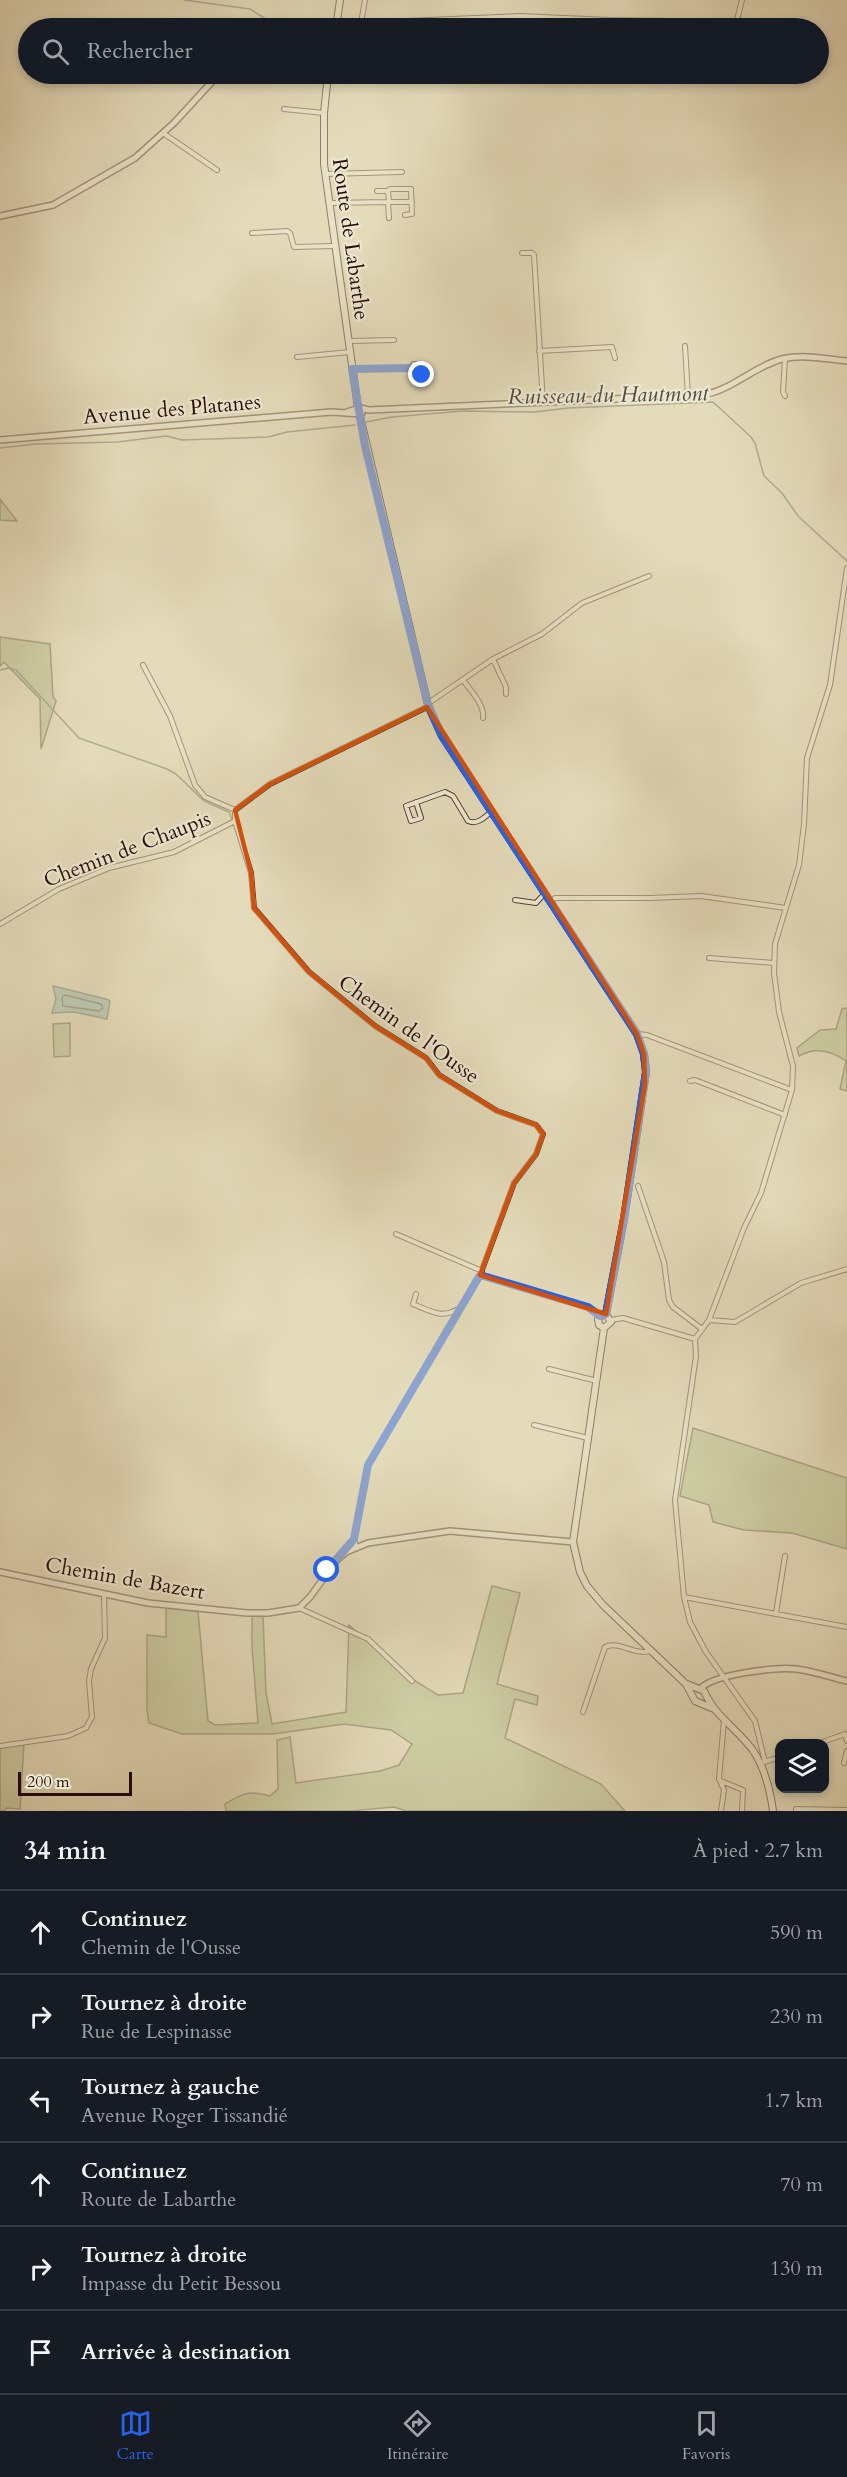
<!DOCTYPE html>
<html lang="fr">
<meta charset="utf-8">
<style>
:root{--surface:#171b24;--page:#242831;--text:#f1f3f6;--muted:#9ea1a6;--line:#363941;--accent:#2563eb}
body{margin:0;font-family:Cardo,serif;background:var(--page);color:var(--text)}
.controls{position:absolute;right:18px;bottom:18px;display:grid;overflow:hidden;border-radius:12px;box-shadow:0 3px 9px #0003}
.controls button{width:54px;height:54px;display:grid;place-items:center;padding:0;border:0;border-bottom:2px solid var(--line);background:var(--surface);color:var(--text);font:30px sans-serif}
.scale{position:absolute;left:18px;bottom:15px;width:114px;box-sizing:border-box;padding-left:6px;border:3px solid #290d00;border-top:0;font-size:16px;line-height:21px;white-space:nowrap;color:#290d00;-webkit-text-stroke:4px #ede8d2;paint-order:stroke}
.stop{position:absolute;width:18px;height:18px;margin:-14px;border:4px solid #2563eb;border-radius:50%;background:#fff}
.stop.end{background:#2563eb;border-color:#fff;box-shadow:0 2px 6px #0008}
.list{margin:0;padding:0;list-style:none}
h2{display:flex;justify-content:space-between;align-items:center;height:78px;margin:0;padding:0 24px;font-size:26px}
h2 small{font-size:20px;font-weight:400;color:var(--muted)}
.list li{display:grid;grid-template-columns:39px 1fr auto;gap:18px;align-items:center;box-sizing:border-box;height:84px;padding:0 24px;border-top:2px solid var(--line)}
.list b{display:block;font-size:22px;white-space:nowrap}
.list p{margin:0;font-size:20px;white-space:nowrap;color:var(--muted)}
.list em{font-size:20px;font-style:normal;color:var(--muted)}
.icon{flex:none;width:33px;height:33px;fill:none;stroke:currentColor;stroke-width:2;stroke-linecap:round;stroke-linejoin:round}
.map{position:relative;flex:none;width:847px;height:1811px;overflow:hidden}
.search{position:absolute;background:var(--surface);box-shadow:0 3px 9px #0003;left:18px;right:18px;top:18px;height:66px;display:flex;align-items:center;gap:15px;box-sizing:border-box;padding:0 21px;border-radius:33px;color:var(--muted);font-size:22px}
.sheet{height:582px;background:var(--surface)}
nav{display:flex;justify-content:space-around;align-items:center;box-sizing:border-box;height:84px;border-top:2px solid var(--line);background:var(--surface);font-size:16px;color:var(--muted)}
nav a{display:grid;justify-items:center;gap:3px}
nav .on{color:var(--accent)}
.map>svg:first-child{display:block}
.green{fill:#b5c08f;stroke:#6f6648;stroke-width:1.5}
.water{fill:#95bbaf;stroke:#6a7569;stroke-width:1.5}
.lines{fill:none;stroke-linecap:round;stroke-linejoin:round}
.shore{stroke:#5f6458;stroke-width:1.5}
.stream{stroke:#6a7569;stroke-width:1.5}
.minor-casing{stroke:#58402e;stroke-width:6}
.tertiary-casing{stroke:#58402e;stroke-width:8}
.secondary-casing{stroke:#290d00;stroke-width:8}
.minor{stroke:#ede8d2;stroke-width:4}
.tertiary{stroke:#ede8d2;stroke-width:5}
.secondary{stroke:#ede8d2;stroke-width:6}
.route{stroke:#2563eb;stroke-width:8}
.marked{fill:none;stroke:#d5510b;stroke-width:4.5;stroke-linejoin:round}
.labels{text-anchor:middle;stroke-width:4.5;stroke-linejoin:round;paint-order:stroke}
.street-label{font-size:21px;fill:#290d00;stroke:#ede8d2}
.water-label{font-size:22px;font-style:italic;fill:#4f4a3d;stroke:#ede8d2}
</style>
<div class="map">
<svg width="847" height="1811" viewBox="0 0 847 1811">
<rect width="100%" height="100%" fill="#e4dbba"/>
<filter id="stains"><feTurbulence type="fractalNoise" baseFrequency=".00333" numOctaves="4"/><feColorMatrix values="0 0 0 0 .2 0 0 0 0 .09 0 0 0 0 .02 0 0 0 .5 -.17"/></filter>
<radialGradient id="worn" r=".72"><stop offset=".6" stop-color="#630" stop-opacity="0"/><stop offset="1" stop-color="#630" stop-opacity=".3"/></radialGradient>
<path class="green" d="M0,499L17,521L0,520Z
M0,637L50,644L53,696L56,701L41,749L40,699L4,662L0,666Z
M847,1008V1091L840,1089L846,1061C831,1050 815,1047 799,1056L797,1048L820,1030L836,1029L842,1009Z
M70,1023V1056L54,1057L53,1024Z
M693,1428L847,1478V1549L792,1533L744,1530L713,1522L709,1505L680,1496Z
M492,1586L520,1593L497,1684L538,1696L537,1705L515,1699L505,1738L601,1784L625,1811H406L394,1807L350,1811H226L225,1804C243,1793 249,1790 270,1796L278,1789L277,1740L290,1737L296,1783L380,1771L399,1765L412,1744L391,1730L344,1724L273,1734H182L149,1723L147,1710V1635L166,1637V1606L198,1612L208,1721L215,1725L258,1723L252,1647V1616H263L266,1693L272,1724L346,1712L349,1625L412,1679L438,1695L463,1693Z
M24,1743L20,1809L6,1808L5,1811H0V1748Z"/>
<path class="water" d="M53,986L106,999L110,1001L107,1019L74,1012L52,1013L56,999Z"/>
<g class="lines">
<path class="shore" d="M65,995L101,1004L103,1008L99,1011L63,1006L62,997Z"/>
<path class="stream" d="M184,0L250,9L269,21
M366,422L392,417L463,411L535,412L568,408L713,402L751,437L755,443L764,476L782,493L798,516L847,561
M0,448L35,444L118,442L166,436L182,440L268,437L287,432L355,425
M0,670L8,668L16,670L79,738L167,769L176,774L204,801L229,812L233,821"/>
<g class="minor-casing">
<path id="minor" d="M337,21L360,23L520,16L609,20L733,22L737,20L742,0
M361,23L365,0
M284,109L324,113
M163,133L217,170
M325,174L402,172
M388,191L390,189H411L412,214L405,215
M388,202L389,218
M389,202H412
M329,203L389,202L388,191H377
M252,233L287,231L290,233L294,247L334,246
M522,253H532L534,255L543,403
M349,341L394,340
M685,346L688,396
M539,351L612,347L615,358
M297,357L350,352
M353,369L414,368L417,375H422L420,364H413L412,368
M785,396L783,392L785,359
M493,659L506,687V694
M143,665L170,716L195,785L205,797L235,810
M463,680C470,690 485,705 483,718
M416,802L421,818L411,821L406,806L445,792L453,796L468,821C477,825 484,818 491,812
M235,810V821L251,873L254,908L309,972L375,1026L426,1058L439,1075L497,1111L536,1125L543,1134L536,1154L514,1183L480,1275L368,1465L354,1539L356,1547
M235,810L270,784L427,707L430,702L493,659L542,634L582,603L649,576
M515,900L536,903L545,893
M551,901L555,898H650L701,896L786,908
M0,924L59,889L109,868L174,852L235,821
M709,958L774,963
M638,1034L647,1035L792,1090
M690,1081L695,1080L785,1115
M638,1186L664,1262L669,1300L673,1307L702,1329
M396,1234L482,1271
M480,1275L588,1307L600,1316
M416,1294L413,1304C430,1311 442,1319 458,1309
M611,1320L623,1318L695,1339L709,1320L735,1322L801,1283L847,1269
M709,1320L744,1228L761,1193L792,1090L793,1066L779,1012L774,973L775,944L799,865L804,824L807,758L830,685L847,568
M695,1339L696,1356L675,1500L684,1597L690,1622L706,1652L755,1721L765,1762
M549,1369L597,1381
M534,1425L588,1438
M344,1553L353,1540
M684,1597L847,1627
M299,1608L368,1639L412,1681
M776,1613L785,1556
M583,1712L605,1647C619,1640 635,1656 650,1651
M817,1744L845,1734L847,1741
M0,1746L68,1736L86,1728L92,1717L89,1681L91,1669L105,1638L104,1595
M764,1762L780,1757
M844,1763L847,1751
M721,1781L743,1790L742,1811
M721,1811L724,1790L719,1779L724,1720
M796,1811V1809L847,1810"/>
</g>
<g class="tertiary-casing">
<path id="tertiary" d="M261,28L281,23L336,25
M0,216L53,205L135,158L174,123L219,74
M347,412L360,408L369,410L702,395C731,391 754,366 782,359C803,354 826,359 847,361
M0,440L331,412C341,412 353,415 362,413
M0,1572L148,1603L247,1613H268L299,1608L310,1597L337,1560L346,1552L368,1543L450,1531L573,1542
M700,1689C713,1674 776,1667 796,1669C813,1671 830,1677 847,1681"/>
</g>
<g class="secondary-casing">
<path id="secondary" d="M336,28L340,0
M328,74L324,113V164L358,408L428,705L442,736L637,1034L644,1054L646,1072L624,1219L606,1314
M604,1328L573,1542L580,1572L587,1586L603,1605L686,1684L695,1701L714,1709
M604,1328L599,1325L598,1319L602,1315L606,1314
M604,1328L611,1322L606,1314
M687,1684L704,1691C714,1715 736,1728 752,1749C765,1767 770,1789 773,1811"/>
</g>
<use href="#minor" class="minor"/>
<use href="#tertiary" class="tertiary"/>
<use href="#secondary" class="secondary"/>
</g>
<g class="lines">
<path class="route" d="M327,1570L354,1539L368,1465L480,1275L588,1307L600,1316L606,1314L624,1219L646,1072L644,1054L637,1034L442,736L428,705L365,446L352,369L414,368L417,375H422"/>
</g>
<path d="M0 0H847V1811H0ZM427,707L637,1034L644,1054L645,1084L606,1314L480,1275L514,1183L536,1154L543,1134L536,1125L497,1111L439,1075L426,1058L375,1026L309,972L254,908L251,873L235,810L270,784Z" fill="#e4dbba" fill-opacity=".55" fill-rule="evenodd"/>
<path class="marked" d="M427,707L637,1034L644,1054L645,1084L606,1314L480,1275L514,1183L536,1154L543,1134L536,1125L497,1111L439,1075L426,1058L375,1026L309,972L254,908L251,873L235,810L270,784Z"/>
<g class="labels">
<g class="street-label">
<text transform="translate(351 239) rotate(82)" y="7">Route de Labarthe</text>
<text transform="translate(172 409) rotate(-5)" y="7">Avenue des Platanes</text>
<text transform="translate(127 849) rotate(-21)" y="7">Chemin de Chaupis</text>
<text transform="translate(409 1029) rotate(36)" y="7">Chemin de l'Ousse</text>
<text transform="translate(125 1578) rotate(10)" y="7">Chemin de Bazert</text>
</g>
<g class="water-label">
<text transform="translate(608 394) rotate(-1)" y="8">Ruisseau du Hautmont</text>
</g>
</g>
<rect width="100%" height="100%" filter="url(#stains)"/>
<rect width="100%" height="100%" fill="url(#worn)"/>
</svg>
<div class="controls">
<button><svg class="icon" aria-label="layers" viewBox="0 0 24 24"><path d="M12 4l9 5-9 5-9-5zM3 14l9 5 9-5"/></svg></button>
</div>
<div class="scale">200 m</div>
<div class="stop" style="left:327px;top:1570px"></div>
<div class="stop end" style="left:422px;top:375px"></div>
<div class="search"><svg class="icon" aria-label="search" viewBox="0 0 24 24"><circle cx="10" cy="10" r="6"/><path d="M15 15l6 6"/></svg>Rechercher</div>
</div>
<section class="sheet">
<h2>34 min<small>À pied · 2.7 km</small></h2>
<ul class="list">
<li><svg class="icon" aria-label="ahead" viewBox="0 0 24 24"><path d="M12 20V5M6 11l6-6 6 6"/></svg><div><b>Continuez</b><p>Chemin de l'Ousse</p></div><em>590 m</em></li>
<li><svg class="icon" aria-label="right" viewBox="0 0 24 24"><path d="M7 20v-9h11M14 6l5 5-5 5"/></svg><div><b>Tournez à droite</b><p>Rue de Lespinasse</p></div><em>230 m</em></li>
<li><svg class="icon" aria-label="left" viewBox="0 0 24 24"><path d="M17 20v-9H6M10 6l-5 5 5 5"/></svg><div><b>Tournez à gauche</b><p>Avenue Roger Tissandié</p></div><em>1.7 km</em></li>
<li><svg class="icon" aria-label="ahead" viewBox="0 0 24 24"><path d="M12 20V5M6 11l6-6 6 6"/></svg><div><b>Continuez</b><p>Route de Labarthe</p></div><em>70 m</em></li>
<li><svg class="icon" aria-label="right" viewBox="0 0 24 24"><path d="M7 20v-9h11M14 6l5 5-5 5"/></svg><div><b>Tournez à droite</b><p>Impasse du Petit Bessou</p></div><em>130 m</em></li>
<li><svg class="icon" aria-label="arrive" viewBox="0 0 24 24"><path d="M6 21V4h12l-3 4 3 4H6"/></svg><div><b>Arrivée à destination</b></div></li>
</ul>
</section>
<nav>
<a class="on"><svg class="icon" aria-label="map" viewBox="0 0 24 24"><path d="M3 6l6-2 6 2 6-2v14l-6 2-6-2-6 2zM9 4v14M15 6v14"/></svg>Carte</a>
<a><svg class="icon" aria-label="directions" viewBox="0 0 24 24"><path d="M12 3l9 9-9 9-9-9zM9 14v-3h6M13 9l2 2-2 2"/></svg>Itinéraire</a>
<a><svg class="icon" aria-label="saved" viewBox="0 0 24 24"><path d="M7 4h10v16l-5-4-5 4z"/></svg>Favoris</a>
</nav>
